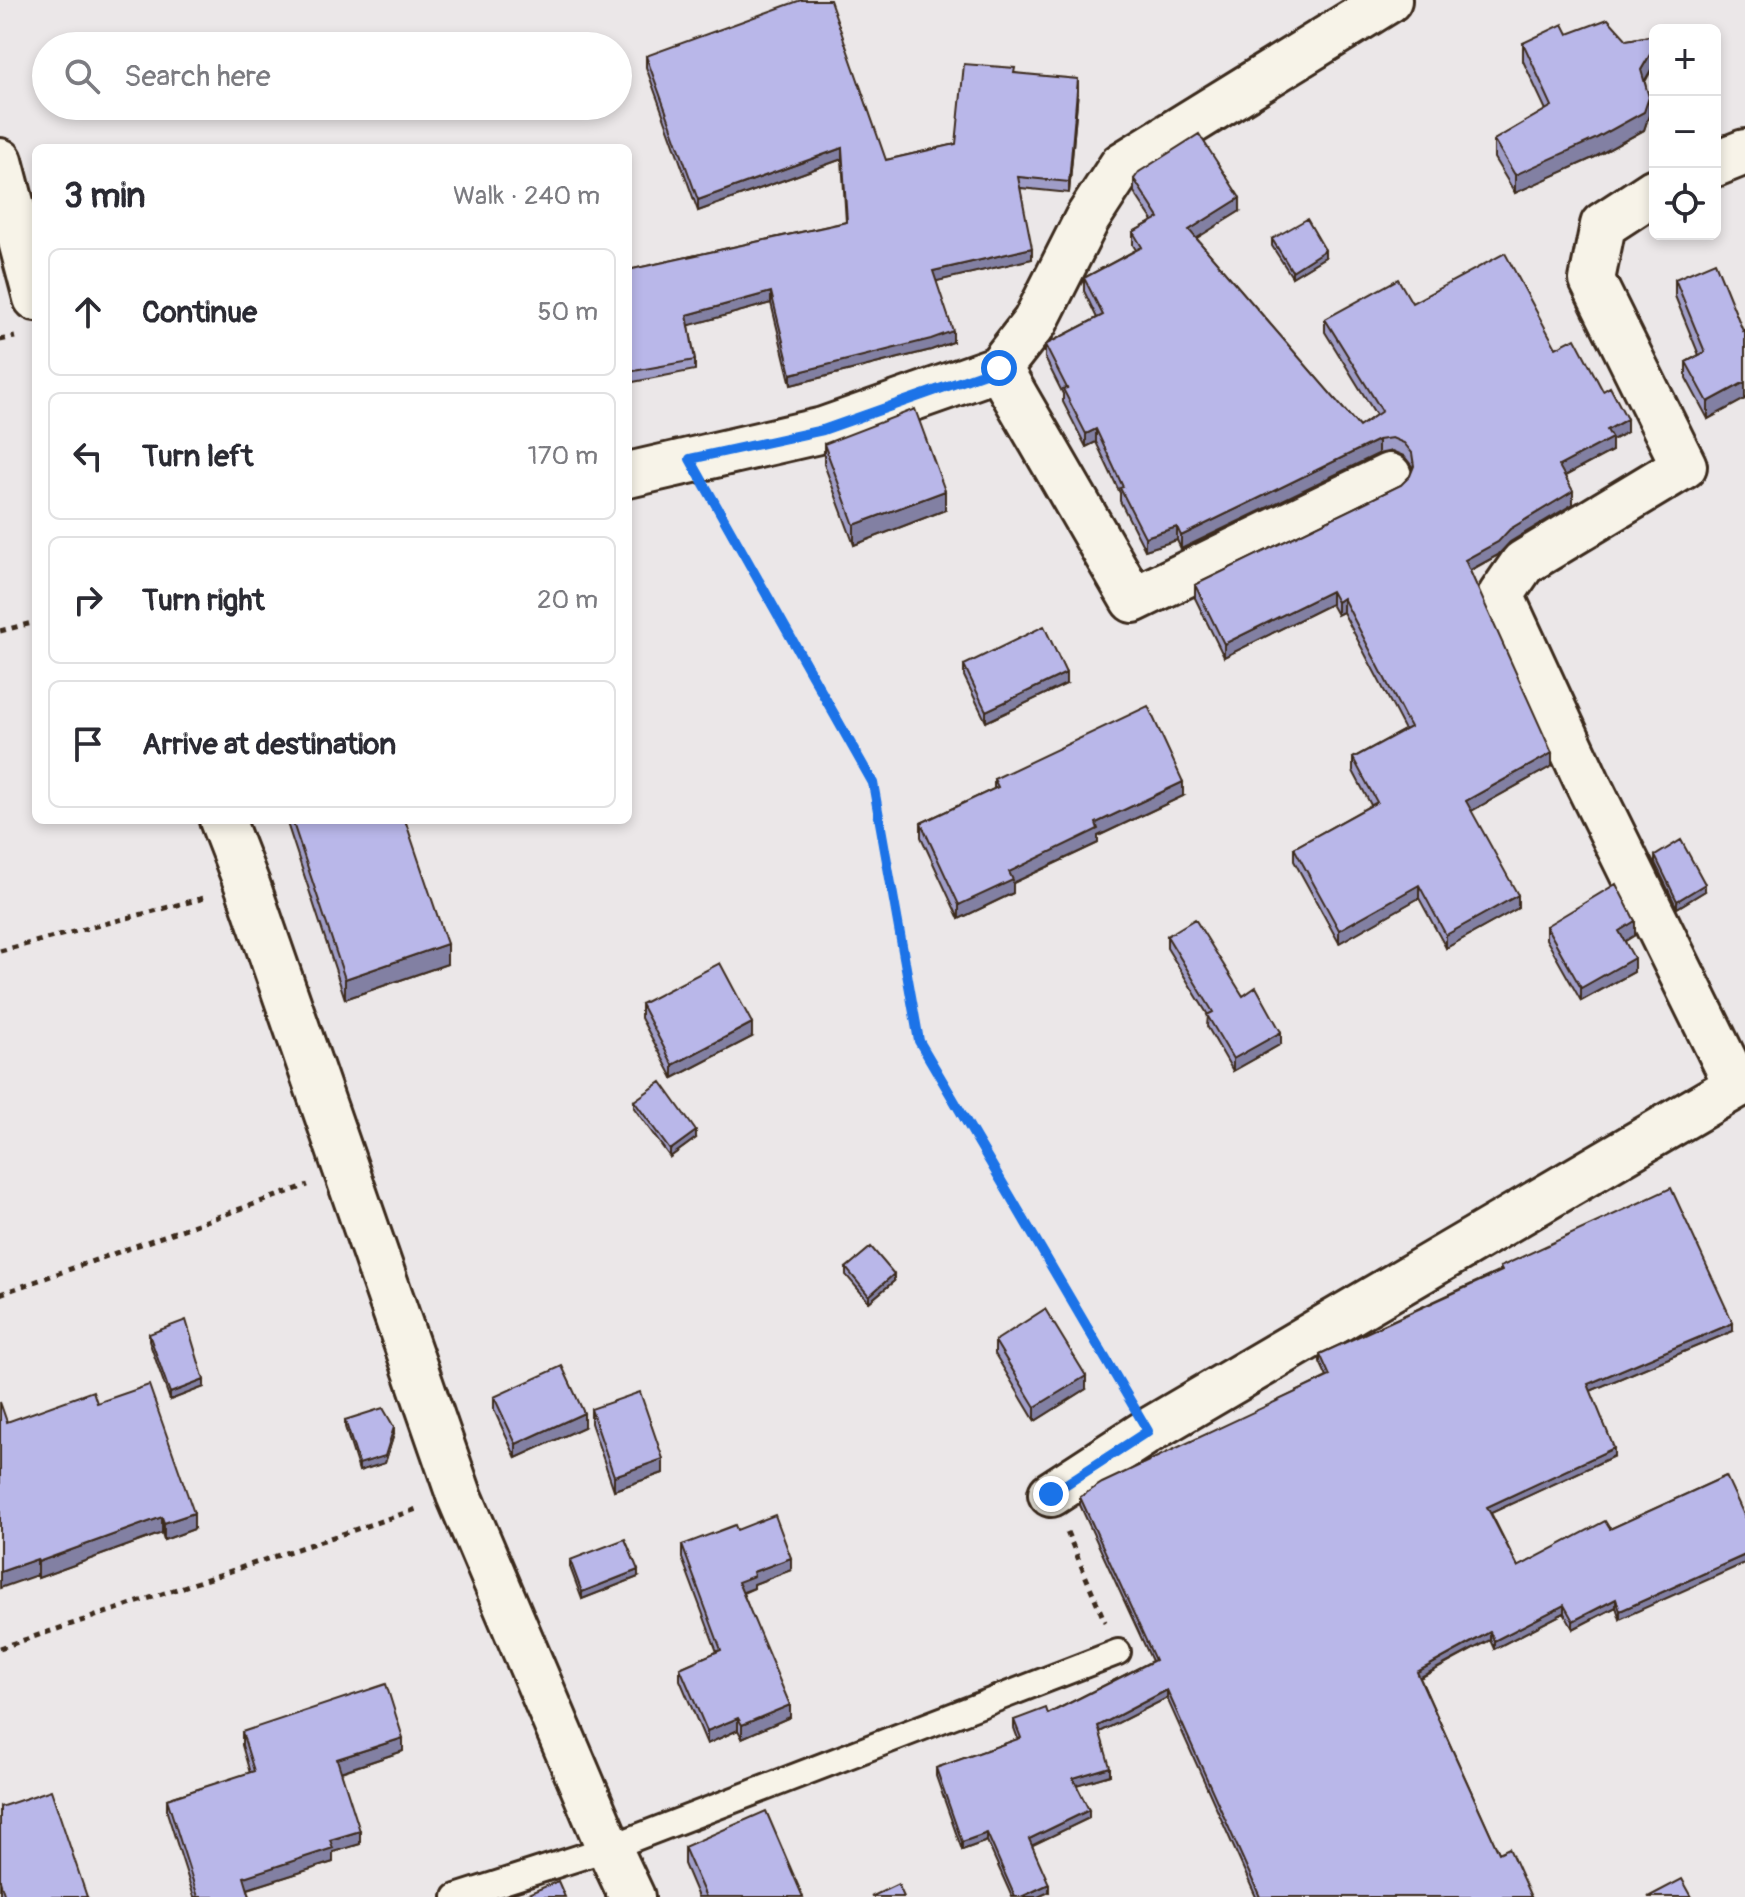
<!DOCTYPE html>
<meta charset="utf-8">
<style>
:root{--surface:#fff;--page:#f2f2f3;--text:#2b2b33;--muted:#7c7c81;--line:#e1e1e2}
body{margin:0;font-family:Pangolin,sans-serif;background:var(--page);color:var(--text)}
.controls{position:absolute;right:24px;top:24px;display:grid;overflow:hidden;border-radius:12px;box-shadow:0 4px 12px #0003}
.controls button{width:72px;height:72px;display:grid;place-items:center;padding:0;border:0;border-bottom:2px solid var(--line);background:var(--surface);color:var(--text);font:40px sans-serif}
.stop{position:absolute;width:24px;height:24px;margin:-18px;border:6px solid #1a73e8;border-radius:50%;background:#fff}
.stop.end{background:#1a73e8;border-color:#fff;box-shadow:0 2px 8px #0008}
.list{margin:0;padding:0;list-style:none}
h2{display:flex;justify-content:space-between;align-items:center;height:104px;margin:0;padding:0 32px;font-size:34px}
h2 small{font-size:26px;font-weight:400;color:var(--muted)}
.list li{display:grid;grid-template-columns:52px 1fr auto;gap:24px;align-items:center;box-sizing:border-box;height:128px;margin:0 16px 16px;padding:0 16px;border:2px solid var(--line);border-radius:12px}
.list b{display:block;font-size:30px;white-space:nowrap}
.list em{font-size:26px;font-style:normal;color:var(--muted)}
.icon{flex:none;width:44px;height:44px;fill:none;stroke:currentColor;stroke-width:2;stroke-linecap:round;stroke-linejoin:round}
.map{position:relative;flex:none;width:1745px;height:1897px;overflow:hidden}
.search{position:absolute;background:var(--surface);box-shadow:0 4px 12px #0003;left:32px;top:32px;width:600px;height:88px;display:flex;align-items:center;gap:20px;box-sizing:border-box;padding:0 28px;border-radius:44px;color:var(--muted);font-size:30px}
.panel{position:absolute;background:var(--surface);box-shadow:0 4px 12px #0003;left:32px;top:144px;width:600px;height:680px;border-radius:12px}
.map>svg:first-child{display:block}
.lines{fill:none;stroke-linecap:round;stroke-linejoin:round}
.service-casing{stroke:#3b2a1e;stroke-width:30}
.minor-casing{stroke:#3b2a1e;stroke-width:50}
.tertiary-casing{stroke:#3b2a1e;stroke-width:50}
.path{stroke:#3b2a1e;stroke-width:5;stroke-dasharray:6 6;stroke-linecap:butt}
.service{stroke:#f7f3e8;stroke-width:24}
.minor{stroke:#f7f3e8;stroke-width:44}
.tertiary{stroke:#f7f3e8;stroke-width:44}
.wall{fill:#9f9dc8;stroke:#3b2a1e;stroke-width:2}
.shaded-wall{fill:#8280a3;stroke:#3b2a1e;stroke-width:2}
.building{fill:#b9b7e9;stroke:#3b2a1e;stroke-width:2}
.route{stroke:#1a73e8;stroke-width:10}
</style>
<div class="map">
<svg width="1745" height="1897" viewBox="0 0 1745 1897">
<rect width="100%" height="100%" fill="#ebe7e8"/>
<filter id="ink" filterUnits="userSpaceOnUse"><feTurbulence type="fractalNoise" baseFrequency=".0125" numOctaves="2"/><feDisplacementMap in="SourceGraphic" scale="16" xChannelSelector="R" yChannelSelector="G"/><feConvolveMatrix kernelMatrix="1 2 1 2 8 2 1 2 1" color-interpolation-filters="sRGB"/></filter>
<g filter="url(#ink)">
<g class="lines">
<g class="service-casing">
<path id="service" d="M456,1897L609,1848L1118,1652"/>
</g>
<g class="minor-casing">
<path id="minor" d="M1715,164L1745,152
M1655,191L1603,225L1592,280L1684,466L1523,563L1501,595L1589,786L1737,1086
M999,368L1133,600L1389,476
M628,475L823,430L999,368L1035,322L1087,219L1122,165L1389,0
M1051,1494L1148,1431L1745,1081"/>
</g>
<g class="tertiary-casing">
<path id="tertiary" d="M0,161L36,298
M222,820L248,887L459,1495L609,1848L632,1897"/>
</g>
<path class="path" d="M0,340L15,337
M712,499L873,783L919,1041L1127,1394
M0,631L36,622
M0,951L208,897
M0,1294L308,1185
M1067,1532L1105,1622
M0,1648L420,1508"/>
<use href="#service" class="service"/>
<use href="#minor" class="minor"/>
<use href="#tertiary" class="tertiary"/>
</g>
<path class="wall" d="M1568,34L1627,40L1655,35V63L1645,82L1649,115L1644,130L1595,157L1515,193L1494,158V140L1546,110L1523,61V43Z
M646,56L886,160L956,144L1015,73L1078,90L1069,193L1020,188L1032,259L936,281L953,342L931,350L791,385L771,303L689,325L695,360V370L628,383V270L846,222L842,159L698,211L646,67Z
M1134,179L1240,211L1196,238L1359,427L1376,415L1325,332V319L1412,303L1556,348L1603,391L1627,432L1612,440V451L1565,476L1573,504L1510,542L1498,555L1470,571L1552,766L1471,811L1518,908L1446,948L1419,898L1339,943L1294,861V848L1371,805L1353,771V758L1405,730L1343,612L1337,615L1331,604L1224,657L1195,598V585L1401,485L1410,476L1412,470V466L1404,456L1392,451L1378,454L1181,549L1177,540L1145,550L1120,501V493L1096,442L1086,447L1063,402V394L1045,358V345L1097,318L1084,291V278L1136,250L1133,245V232L1153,221L1134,192Z
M1272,239L1325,257L1292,277L1272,246Z
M1675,279L1743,331L1745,330V399L1708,419L1686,378V362L1699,355L1675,296Z
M824,444L945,510L854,545L824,464Z
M964,665L1066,684L986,722L964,676Z
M994,779L1183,796L1098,836V843L1013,883V893L959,919L921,837V823L994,789Z
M286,820H405L447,964L345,999Z
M1655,856L1705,891L1677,908L1655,863Z
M1546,926L1635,935L1625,941L1634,972L1581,1001L1546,939Z
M1167,936L1243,996L1281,1044L1233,1071L1207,1026L1208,1015L1167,948Z
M641,1004L752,1037L673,1078L641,1018Z
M634,1101L696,1138L670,1157L634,1108Z
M1500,1267L1733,1331L1590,1391L1614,1456L1491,1513L1518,1567L1610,1529L1726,1476L1620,1619L1616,1607L1573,1629L1564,1613L1494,1649L1490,1640L1420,1678L1499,1853L1531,1897H1256L1167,1698L1099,1732L1110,1775L1076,1785L1089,1818L1032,1845L1049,1892L1038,1897H1012L987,1841L962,1850L936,1776V1768L1018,1739L1014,1728V1720L1048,1714L1152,1661L1080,1505V1497L1327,1377L1320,1362V1354L1500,1271Z
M846,1268L894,1281L869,1302L846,1275Z
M149,1334L204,1387L170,1400L149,1341Z
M995,1341L1086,1389L1035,1421L995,1354Z
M494,1397L584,1427L516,1458L494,1410Z
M97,1403L194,1529L164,1540L162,1533L38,1578L7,1422Z
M591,1409L663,1473L614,1490L591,1423Z
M345,1420L394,1434L385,1463L359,1471L345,1427Z
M737,1530L791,1570L754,1584V1588L743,1593L790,1717L742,1738L738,1730L707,1744L680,1680V1668L717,1652L682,1558V1545Z
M570,1560L638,1577L582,1599L570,1567Z
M242,1732L403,1751L341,1772L360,1844L333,1852V1862L248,1889L250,1897H194L167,1812V1799L250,1773L242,1745Z
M0,1807L87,1897H0Z
M684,1847L803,1897H698L684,1864Z"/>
<path class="shaded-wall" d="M1655,46V63L1641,87V70Z
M1078,79V90L1069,193V182Z
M1649,97V115L1644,130L1595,157L1515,193V175Z
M842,148V159L698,211V200Z
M1240,198V211L1189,243V230Z
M1032,248V259L933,282V271Z
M1325,250V257L1292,277V271Z
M771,292V303L687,326V315Z
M953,331V342L931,350L791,385V374Z
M1745,382V399L1708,419V402Z
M1627,419V432L1612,440V451L1559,479V466L1607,430Z
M1096,429V442L1086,447V434Z
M1378,440V454L1181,549V536Z
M945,491V510L854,545V525Z
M1573,491V504L1510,542L1498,555L1465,573V560L1510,529Z
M1177,527V540L1145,550V537Z
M1331,591V604L1224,657V644Z
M1343,598V612L1337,615V602Z
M1066,673V684L986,722V711Z
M1552,753V766L1466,814V801Z
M1183,782V796L1098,836V843L1013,883V893L959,919V905L1009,872L1096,823Z
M1705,884V891L1677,908V901Z
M1419,885V898L1339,943V930Z
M1518,895V908L1446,948V935Z
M1635,921V935L1619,945V931Z
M447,944V964L345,999V979Z
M1634,958V972L1581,1001V988Z
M752,1023V1037L673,1078V1065Z
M1281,1032V1044L1233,1071V1059Z
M696,1131V1138L670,1157V1150Z
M894,1274V1281L869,1302V1296Z
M1733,1323V1331L1588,1392V1384Z
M1086,1376V1389L1035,1421V1407Z
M204,1380V1387L170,1400V1393Z
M584,1413V1427L516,1458V1444Z
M394,1427V1434L385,1463L359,1471V1464Z
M1614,1448V1456L1487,1515V1507Z
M663,1459V1473L614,1490V1476Z
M194,1513V1529L164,1540V1523Z
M162,1517V1533L38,1578V1562Z
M1745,1555V1563L1620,1619V1611Z
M791,1558V1570L754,1584V1588L738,1594V1582L753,1572Z
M37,1559V1575L0,1588V1572Z
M638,1570V1577L582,1599V1592Z
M1616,1599V1607L1573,1629V1621Z
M1564,1605V1613L1494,1649V1641Z
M1490,1632V1640L1417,1679V1672Z
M1167,1690V1698L1098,1733V1726Z
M790,1705V1717L742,1738V1725Z
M738,1718V1730L707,1744V1731Z
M403,1738V1751L337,1773V1759Z
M1110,1767V1775L1073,1786V1778Z
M1089,1810V1818L1029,1847V1839Z
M360,1831V1844L333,1852V1862L244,1890V1877L330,1840Z
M987,1833V1841L962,1850V1842Z
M1049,1884V1892L1038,1897H1021Z"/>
<path class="building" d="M801,0H830L886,160L956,144L964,64L1015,68L1014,73L1078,79L1069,182L1018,177L1032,248L933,271L953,331L931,339L791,374L771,292L687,315L695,360L628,372V270L847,222L842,148L698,200L646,56Z
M1608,19L1627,40L1655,35V46L1641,70L1649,97L1644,112L1595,139L1515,175L1494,140L1552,106L1523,43L1563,24L1568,34Z
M1199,134L1240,198L1189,230L1359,427L1382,411L1325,319L1398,279L1412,303L1505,253L1556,348L1575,338L1603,391L1610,387L1627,419L1607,430L1612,438L1559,466L1573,491L1510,529L1498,542L1465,560L1552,753L1466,801L1518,895L1446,935L1419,885L1339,930L1294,848L1377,802L1353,758L1410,727L1343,598L1337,602L1331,591L1224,644L1195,585L1401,485L1410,476L1414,466L1412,453L1404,443L1392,438L1378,440L1181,536L1177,527L1145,537L1120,488L1123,487L1096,429L1086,434L1063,389L1067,388L1045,345L1103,315L1084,278L1142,247L1133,232L1159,218L1134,179L1139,172Z
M1307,219L1325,250L1292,271L1272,239Z
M1715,262L1743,331L1745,330V382L1708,402L1686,362L1705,352L1675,279Z
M915,409L945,491L854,525L824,444Z
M1044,626L1066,673L986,711L964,665Z
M1148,706L1183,782L1096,823L1098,829L1009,872L1013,880L959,905L921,823L998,787L994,779Z
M292,820H405L447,944L345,979Z
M1681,840L1705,884L1677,901L1655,856Z
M1616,884L1635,921L1619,931L1634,958L1581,988L1546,926Z
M1195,919L1243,996L1256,987L1281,1032L1233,1059L1207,1015L1213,1012L1167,936Z
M720,963L752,1023L673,1065L641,1004Z
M661,1082L696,1131L670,1150L634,1101Z
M1671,1188L1733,1323L1588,1384L1614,1448L1487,1507L1518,1567L1605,1521L1610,1529L1726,1476L1745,1517V1555L1620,1611L1616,1599L1573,1621L1564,1605L1494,1641L1490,1632L1417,1672L1499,1853L1509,1848L1531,1897H1260L1167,1690L1098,1726L1110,1767L1073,1778L1089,1810L1029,1839L1049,1884L1021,1897H1015L987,1833L962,1842L936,1768L1021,1738L1014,1720L1046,1708L1048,1714L1155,1660L1080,1497L1102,1483L1330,1376L1320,1354L1502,1271L1500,1267Z
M871,1247L894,1274L869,1296L846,1268Z
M1045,1309L1086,1376L1035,1407L995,1341Z
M186,1320L204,1380L170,1393L149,1334Z
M562,1366L584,1413L516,1444L494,1397Z
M149,1385L194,1513L164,1523L162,1517L38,1562L37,1559L0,1572V1402L7,1422L93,1391L97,1403Z
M640,1392L663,1459L614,1476L591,1409Z
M383,1408L394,1427L385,1456L359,1464L345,1420Z
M775,1515L791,1558L753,1572L754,1576L738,1582L790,1705L742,1725L738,1718L707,1731L680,1668L721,1650L682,1545L735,1525L737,1530Z
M625,1539L638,1570L582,1592L570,1560Z
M386,1684L403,1738L337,1759L360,1831L330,1840L333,1848L244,1877L250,1897H198L167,1799L254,1771L242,1732Z
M51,1790L87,1897H5L0,1881V1807Z
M766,1811L803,1897H706L684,1847Z
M1682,1879L1692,1897H1648Z
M558,1881L565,1897H521Z
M898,1884L904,1897H871Z"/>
</g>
<g class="lines" filter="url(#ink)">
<path class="route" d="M999,368L823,430L690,459L873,783L919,1041L1148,1431L1051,1494"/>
</g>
</svg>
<div class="controls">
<button>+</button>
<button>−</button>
<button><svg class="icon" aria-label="locate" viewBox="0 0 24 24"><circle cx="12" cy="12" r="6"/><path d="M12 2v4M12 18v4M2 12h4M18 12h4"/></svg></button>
</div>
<div class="stop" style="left:999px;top:368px"></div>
<div class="stop end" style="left:1051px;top:1494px"></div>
<div class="search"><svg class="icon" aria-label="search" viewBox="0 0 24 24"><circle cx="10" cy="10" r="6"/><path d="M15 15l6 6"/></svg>Search here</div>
<section class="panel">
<h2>3 min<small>Walk · 240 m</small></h2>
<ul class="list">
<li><svg class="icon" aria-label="ahead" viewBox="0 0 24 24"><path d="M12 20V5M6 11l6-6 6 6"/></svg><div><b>Continue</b></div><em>50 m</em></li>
<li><svg class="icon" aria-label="left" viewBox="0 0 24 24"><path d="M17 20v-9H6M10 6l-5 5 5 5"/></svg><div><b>Turn left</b></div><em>170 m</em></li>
<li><svg class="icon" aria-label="right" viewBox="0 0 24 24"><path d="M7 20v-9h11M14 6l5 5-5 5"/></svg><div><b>Turn right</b></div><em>20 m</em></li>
<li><svg class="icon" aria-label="arrive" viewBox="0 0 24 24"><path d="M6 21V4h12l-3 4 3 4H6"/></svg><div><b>Arrive at destination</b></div></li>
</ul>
</section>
</div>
